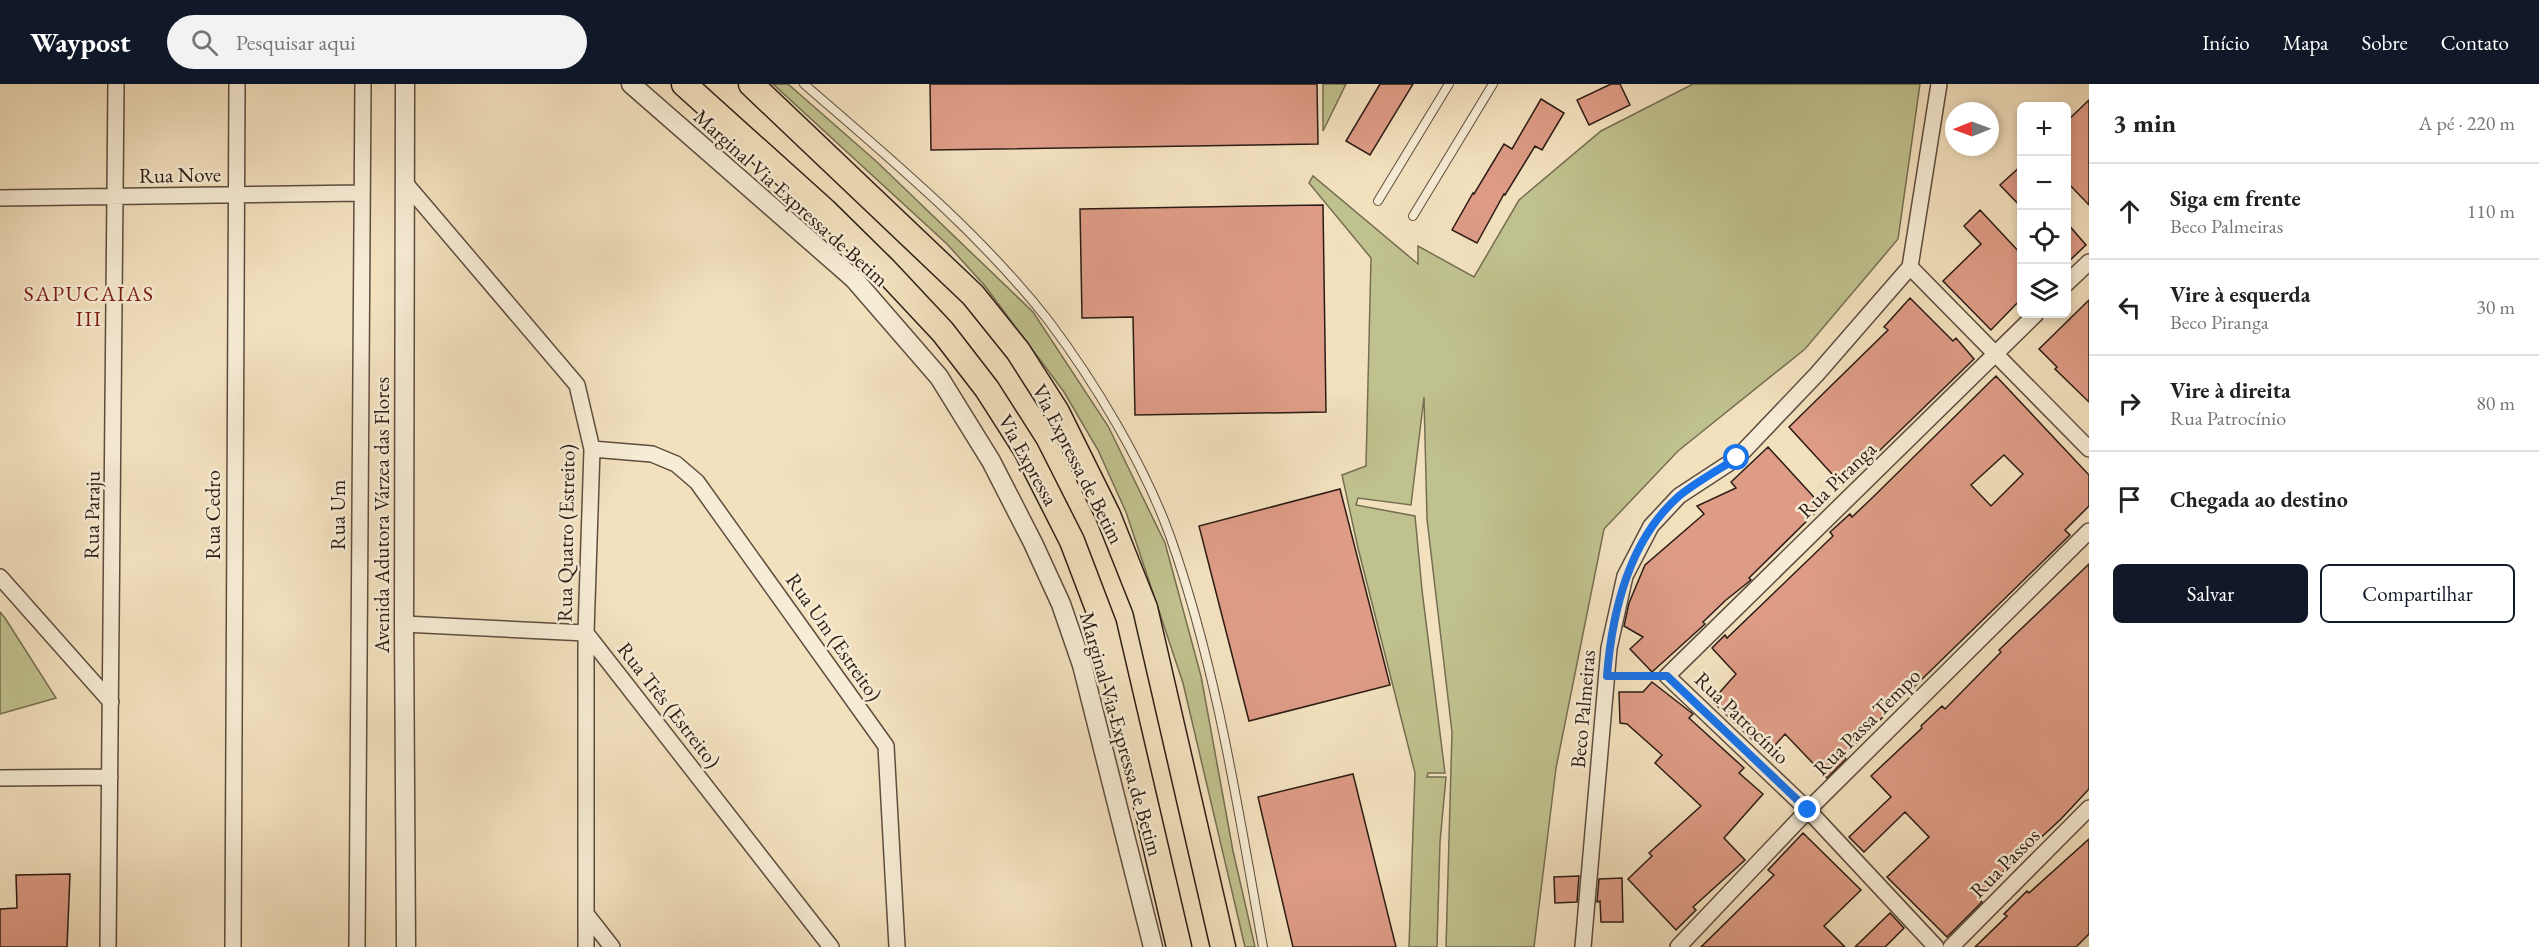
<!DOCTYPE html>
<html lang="pt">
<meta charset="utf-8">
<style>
:root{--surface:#fff;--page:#f2f2f2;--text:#222;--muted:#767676;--line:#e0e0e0;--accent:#111827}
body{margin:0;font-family:"EB Garamond",serif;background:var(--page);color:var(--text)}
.controls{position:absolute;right:18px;top:18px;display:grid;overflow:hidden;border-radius:9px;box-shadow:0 3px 9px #0003}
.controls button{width:54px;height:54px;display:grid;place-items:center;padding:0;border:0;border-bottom:2px solid var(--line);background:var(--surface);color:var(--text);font:30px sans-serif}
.compass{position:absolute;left:1945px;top:18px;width:54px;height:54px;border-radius:50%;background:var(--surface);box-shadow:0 3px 9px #0003;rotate:269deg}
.stop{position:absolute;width:18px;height:18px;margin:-14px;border:4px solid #1a73e8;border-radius:50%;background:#fff}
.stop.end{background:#1a73e8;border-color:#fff;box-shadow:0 2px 6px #0008}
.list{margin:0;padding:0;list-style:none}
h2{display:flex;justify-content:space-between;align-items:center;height:78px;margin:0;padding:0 24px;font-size:26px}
h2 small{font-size:20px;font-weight:400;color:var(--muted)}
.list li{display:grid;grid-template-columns:39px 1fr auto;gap:18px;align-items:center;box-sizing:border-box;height:96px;padding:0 24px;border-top:2px solid var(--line)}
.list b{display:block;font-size:22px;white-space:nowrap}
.list p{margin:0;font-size:20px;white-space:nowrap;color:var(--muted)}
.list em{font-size:20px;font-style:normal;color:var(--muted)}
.actions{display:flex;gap:12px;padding:18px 24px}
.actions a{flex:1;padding:14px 0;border:2px solid var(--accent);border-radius:9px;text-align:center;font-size:21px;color:var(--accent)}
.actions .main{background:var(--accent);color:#fff}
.icon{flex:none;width:33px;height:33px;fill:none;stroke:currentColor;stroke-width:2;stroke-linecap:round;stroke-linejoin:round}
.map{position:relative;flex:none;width:2089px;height:863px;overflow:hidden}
header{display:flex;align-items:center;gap:36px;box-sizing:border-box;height:84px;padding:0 30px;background:var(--accent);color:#fff}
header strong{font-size:28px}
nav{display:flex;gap:33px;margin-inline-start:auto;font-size:21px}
.search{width:420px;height:54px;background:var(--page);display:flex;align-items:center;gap:15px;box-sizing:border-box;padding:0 21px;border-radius:33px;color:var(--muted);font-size:22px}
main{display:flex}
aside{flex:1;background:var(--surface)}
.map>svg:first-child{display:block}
.green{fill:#bfc18e;stroke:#766e52;stroke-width:1.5}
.building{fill:#de9c86;stroke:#2c1c15;stroke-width:1.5;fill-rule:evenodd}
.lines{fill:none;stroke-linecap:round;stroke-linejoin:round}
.service-casing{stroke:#5e4d3f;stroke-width:10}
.minor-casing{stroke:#5e4d3f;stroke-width:18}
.tertiary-casing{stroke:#5e4d3f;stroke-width:21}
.trunk-casing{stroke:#2c1c15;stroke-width:27}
.path{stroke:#2c1c15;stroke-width:3;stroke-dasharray:4.5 3;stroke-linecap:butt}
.service{stroke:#f7ecd5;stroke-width:8}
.minor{stroke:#f7ecd5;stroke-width:15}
.tertiary{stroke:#f7ecd5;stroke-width:18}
.trunk{stroke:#f3e1be;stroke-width:24}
.route{stroke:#1a73e8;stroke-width:8}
.labels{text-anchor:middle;stroke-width:5;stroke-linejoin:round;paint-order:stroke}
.street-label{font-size:21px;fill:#2c1c15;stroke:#f7ecd5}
.neighbourhood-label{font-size:22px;letter-spacing:1.5px;fill:#7a1f14;stroke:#f7ecd5}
</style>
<header>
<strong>Waypost</strong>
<div class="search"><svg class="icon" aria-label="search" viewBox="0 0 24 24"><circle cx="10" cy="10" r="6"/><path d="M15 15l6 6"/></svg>Pesquisar aqui</div>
<nav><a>Início</a><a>Mapa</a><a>Sobre</a><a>Contato</a></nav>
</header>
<main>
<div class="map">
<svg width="2089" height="863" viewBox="0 0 2089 863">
<rect width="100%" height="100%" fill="#f3e1be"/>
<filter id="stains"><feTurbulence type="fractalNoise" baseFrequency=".00333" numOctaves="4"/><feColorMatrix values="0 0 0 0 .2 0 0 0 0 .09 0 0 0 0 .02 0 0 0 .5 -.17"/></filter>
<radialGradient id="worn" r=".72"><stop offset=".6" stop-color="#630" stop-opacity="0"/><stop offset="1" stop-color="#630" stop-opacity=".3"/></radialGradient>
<path class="green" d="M773,0H788L877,78L1033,228L1108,342L1165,459L1201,592L1233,767L1255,863H1245L1183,599L1126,428L1098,366L1064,308L985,202L947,160Z
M1323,0H1346L1323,47Z
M1693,0H1920L1898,155L1805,265L1678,367L1604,445L1556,684L1534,863H1446L1452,648L1427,435L1424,313L1411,421L1358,414L1356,421L1415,432L1422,506L1445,689H1428L1427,693H1446L1440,758L1437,863H1409L1415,689L1358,464L1342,391L1366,382L1371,174L1309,99L1313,92L1418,180V162L1474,193L1519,116L1601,47Z
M0,528L5,534L56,614L0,630Z"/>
<path class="building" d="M930,0H1317L1318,60L931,66Z
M1380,0H1413L1370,71L1346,57Z
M1611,0H1620L1630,21L1589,41L1577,16Z
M1541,15L1564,29L1542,66L1535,62L1505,111L1504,110L1477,159L1452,146L1473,109L1474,110L1504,60L1512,65Z
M2089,16V121L2067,98V37Z
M2022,81V124L2000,101Z
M1323,121L1326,328L1135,331L1133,233L1082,234L1080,125Z
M1980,126L2022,171V214L1991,246L1943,197L1981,160L1964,142Z
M2067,139L2086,161L2067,179Z
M1910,214L1953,257L1956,254L1974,275L1843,402L1789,343L1888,246L1884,243Z
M2089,216V318L2055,285L2057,283L2039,265Z
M1996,292L2089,391V422L2065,446L2070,451L1843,672L1846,675L1827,694L1785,650L1767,670L1712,617L1736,590L1712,564L1725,551L1727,554L1778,505L1833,452L1830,448L1850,430L1852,433L1870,416ZM2004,371L2023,390L1991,422L1971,401Z
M1768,363L1822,422L1749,494L1751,496L1726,516L1703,538L1705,540L1652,588L1630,565L1643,553L1624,542L1629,519L1645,481L1704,430L1697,422L1736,404L1731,398Z
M1340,405L1390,601L1249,637L1199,442Z
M2089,480V705L2061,735L2035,759L2033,757L2006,785L1978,814L1982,818L1947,853L1887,793L1929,753L1905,728L1864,768L1849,753L1891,713L1871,692L1922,644L1921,642L1942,622L1945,625L2001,568L1999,566Z
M1652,598L1693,630L1689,634L1744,684L1739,689L1763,710L1724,754L1745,776L1693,823L1696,826L1676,846L1628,795L1652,772L1649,769L1701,722L1655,679L1662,671L1627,640L1620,639L1619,608H1643Z
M1353,690L1396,863H1293L1258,713Z
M1803,749L1861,806L1824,842L1845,863H1701L1774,791L1768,786Z
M2089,755V850L2076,863H1975L2007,832L2004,830L2027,807L2029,809Z
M70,790L67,863H0V825L17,824L16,791Z
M1579,792L1577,818L1555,819L1554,793Z
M1622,794L1623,838H1601L1600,817L1597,818L1599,795Z
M1890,829L1904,844L1885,863H1855Z"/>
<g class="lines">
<g class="service-casing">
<path id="service" d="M804,0C889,74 978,147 1048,236C1094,297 1144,380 1170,452C1217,585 1238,725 1263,863
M1378,117L1449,0
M1413,132L1493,0"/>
</g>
<g class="minor-casing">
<path id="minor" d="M406,100L577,301L592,365L586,549V863
M0,114L361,109
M1910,183L2089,365
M1910,183L1939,0
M2066,200L2089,178
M592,365L652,370L676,380L697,398L886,662L897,863
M0,493L111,618
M404,540L586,549L831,863
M0,694L110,693
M587,831L612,863
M108,863L116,0
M233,863L237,0
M357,863L363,0
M1583,863L1609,564L1625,492L1651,442L1679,412L1737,374L1817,290L1910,183
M1678,863L1808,726L2089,447
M1936,863L1808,726L1667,592L2036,230
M1951,863L2089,724"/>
</g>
<g class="tertiary-casing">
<path id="tertiary" d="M405,0L404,540L406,863
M631,0L854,195L939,293L991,377L1033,459L1061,520L1082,581L1153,863"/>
</g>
<g class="trunk-casing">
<path id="trunk" d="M684,0L825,127L884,185L943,248L987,305L1026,366L1072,457L1104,541L1179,863
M751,0L973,211L1018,267L1057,328L1108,431L1145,524L1223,863"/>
</g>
<path class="path" d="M1621,592H1653"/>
<use href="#service" class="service"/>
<use href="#minor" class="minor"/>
<use href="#tertiary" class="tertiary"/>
<use href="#trunk" class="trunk"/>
</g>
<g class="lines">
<path class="route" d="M1737,374C1718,386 1696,398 1679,412C1628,457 1612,528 1607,592H1667L1808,726"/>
</g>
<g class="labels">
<g class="street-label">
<text transform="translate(180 91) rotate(-1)" y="7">Rua Nove</text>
<text transform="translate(791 114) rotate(42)" y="7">Marginal Via Expressa de Betim</text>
<text transform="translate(1028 376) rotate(61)" y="7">Via Expressa</text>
<text transform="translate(1078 380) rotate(63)" y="7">Via Expressa de Betim</text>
<text transform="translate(1837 396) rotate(-44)" y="7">Rua Piranga</text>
<text transform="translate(92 431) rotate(-89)" y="7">Rua Paraju</text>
<text transform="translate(213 431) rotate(-90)" y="7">Rua Cedro</text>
<text transform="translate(338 431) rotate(-90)" y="7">Rua Um</text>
<text transform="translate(382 431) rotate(-90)" y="7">Avenida Adutora Várzea das Flores</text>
<text transform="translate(566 449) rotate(-89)" y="7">Rua Quatro (Estreito)</text>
<text transform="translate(834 553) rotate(55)" y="7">Rua Um (Estreito)</text>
<text transform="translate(669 621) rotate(52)" y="7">Rua Três (Estreito)</text>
<text transform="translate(1583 625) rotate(-85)" y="7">Beco Palmeiras</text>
<text transform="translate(1742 634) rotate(44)" y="7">Rua Patrocínio</text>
<text transform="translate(1867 638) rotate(-45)" y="7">Rua Passa Tempo</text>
<text transform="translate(1121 650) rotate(74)" y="7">Marginal Via Expressa de Betim</text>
<text transform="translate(2005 779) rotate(-45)" y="7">Rua Passos</text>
</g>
<g class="neighbourhood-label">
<text x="89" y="217">SAPUCAIAS<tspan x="89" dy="25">III</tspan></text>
</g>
</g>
<rect width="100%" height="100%" filter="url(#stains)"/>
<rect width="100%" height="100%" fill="url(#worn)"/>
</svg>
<div class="controls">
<button>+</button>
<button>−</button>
<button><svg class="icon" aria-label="locate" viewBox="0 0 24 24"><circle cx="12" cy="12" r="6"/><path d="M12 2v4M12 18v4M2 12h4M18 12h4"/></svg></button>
<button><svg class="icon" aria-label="layers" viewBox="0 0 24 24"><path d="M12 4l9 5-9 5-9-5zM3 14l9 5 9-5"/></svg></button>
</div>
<svg class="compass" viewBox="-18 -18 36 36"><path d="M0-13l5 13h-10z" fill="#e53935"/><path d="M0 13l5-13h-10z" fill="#767676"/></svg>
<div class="stop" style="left:1737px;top:374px"></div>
<div class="stop end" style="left:1808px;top:726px"></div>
</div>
<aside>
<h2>3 min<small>A pé · 220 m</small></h2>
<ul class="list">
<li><svg class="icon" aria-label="ahead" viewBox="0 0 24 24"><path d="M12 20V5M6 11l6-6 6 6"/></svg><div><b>Siga em frente</b><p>Beco Palmeiras</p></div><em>110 m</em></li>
<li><svg class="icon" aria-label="left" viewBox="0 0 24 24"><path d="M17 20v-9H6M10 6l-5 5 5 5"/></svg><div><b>Vire à esquerda</b><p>Beco Piranga</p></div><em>30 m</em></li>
<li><svg class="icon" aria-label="right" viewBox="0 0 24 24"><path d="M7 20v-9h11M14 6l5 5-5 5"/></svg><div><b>Vire à direita</b><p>Rua Patrocínio</p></div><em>80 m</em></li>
<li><svg class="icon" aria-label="arrive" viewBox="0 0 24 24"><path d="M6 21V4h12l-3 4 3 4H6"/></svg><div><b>Chegada ao destino</b></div></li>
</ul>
<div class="actions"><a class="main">Salvar</a><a>Compartilhar</a></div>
</aside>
</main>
